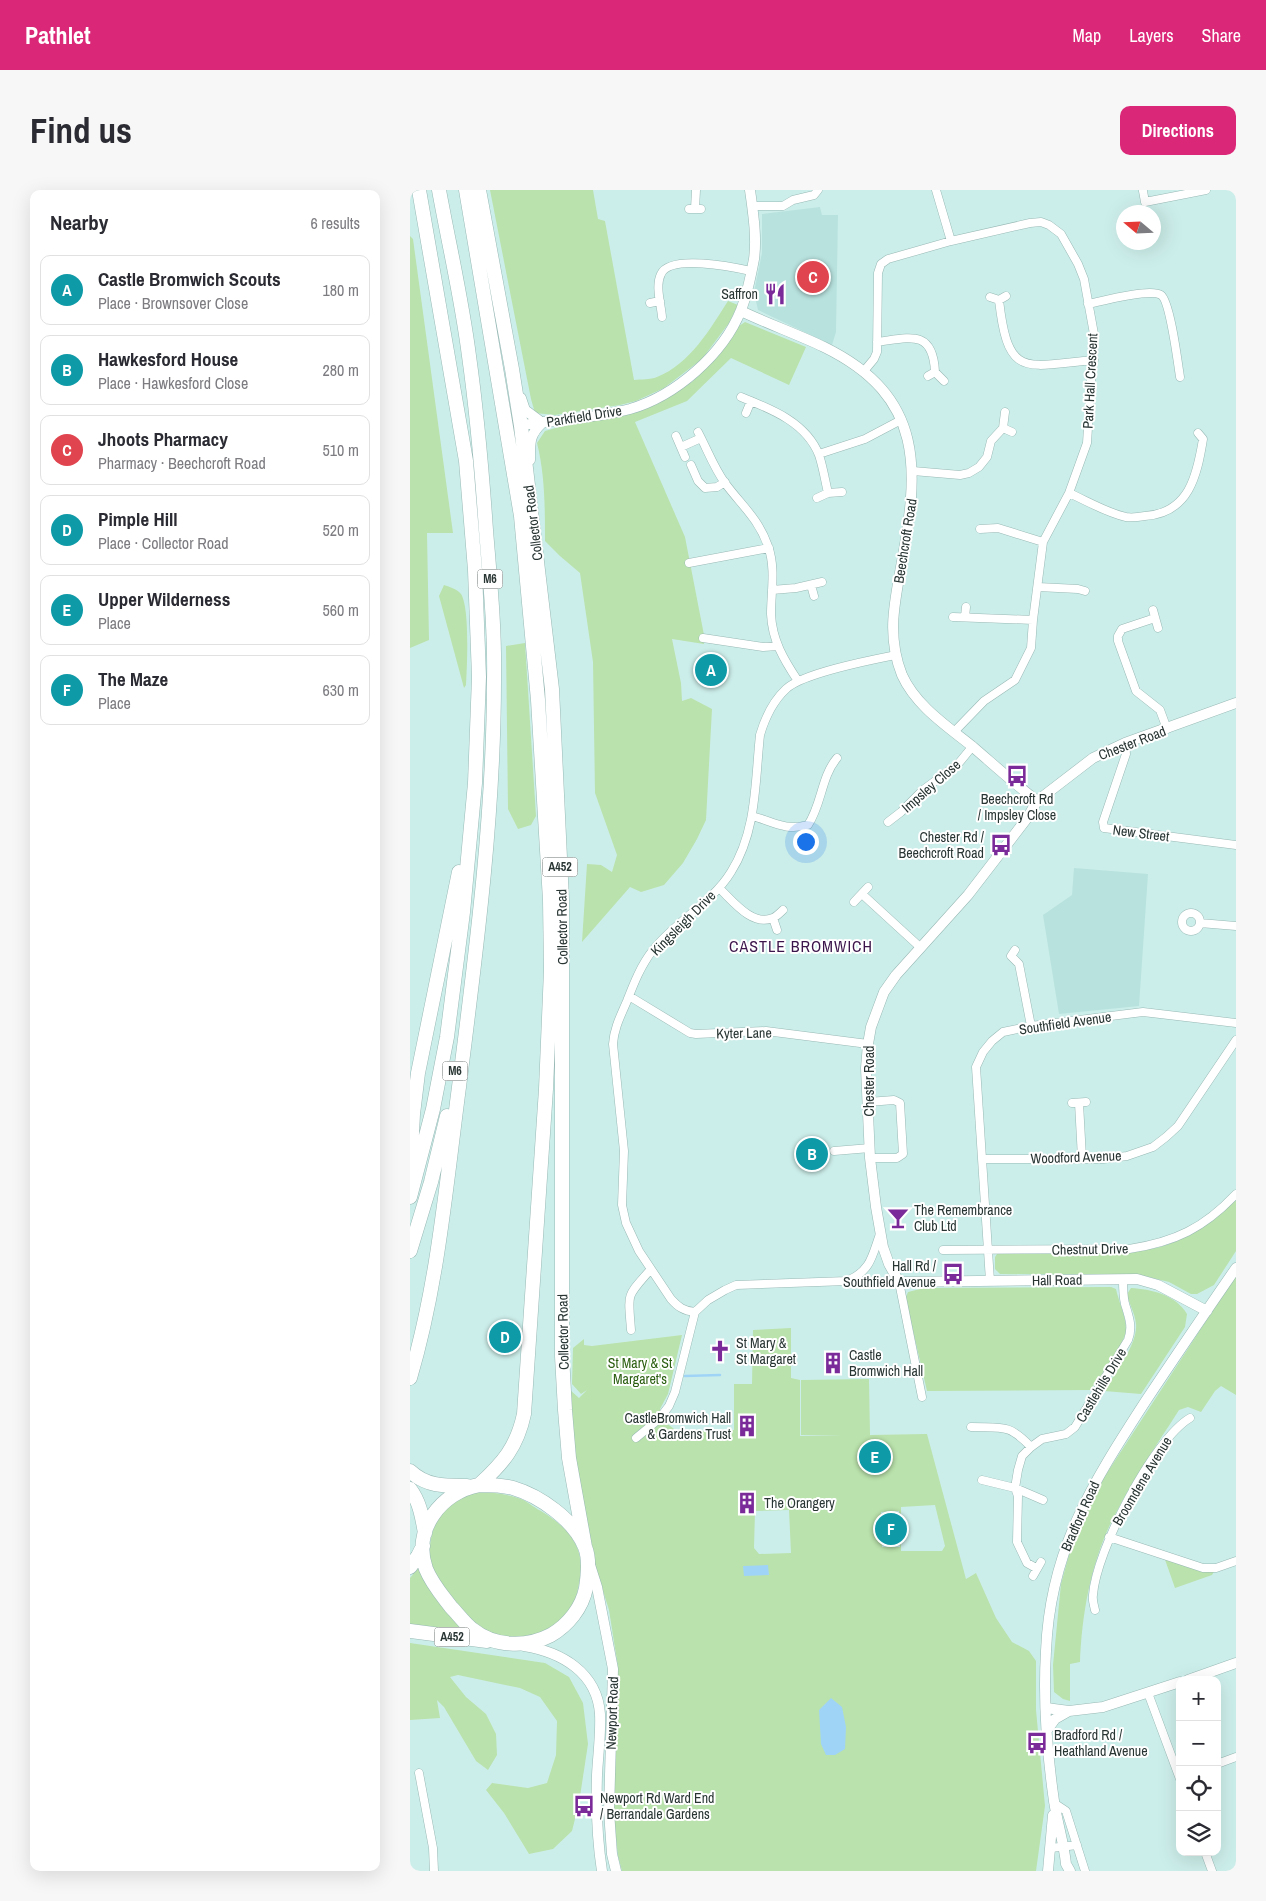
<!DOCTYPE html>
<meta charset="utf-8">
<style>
:root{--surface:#fff;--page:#f7f7f7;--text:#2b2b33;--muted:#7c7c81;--line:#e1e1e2;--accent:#db2777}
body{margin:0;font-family:"Archivo Narrow",sans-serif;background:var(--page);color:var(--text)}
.controls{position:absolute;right:15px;bottom:15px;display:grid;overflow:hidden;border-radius:10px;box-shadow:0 5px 20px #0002}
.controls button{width:45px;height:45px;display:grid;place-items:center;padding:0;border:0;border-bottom:1px solid var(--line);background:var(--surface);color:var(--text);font:25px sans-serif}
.compass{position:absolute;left:706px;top:15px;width:45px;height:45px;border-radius:50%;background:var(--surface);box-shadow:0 5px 20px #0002;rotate:289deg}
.you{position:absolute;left:395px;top:651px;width:18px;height:18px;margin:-12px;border:4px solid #fff;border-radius:50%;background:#1a73e8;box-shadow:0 0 0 8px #1a73e833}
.badge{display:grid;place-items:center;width:32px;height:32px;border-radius:50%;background:var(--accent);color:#fff;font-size:16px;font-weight:700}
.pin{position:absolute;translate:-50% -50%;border:2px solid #fff;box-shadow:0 1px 5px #0006}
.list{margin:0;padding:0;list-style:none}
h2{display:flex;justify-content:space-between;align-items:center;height:65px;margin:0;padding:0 20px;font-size:21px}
h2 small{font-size:16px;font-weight:400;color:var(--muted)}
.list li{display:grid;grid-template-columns:32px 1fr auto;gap:15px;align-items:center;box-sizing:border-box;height:70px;margin:0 10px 10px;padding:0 10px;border:1px solid var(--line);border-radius:10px}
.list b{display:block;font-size:19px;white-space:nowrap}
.list p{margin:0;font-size:16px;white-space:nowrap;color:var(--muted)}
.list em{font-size:16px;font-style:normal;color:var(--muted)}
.icon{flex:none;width:28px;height:28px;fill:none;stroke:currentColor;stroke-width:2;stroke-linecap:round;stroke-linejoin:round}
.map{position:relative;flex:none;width:826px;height:1681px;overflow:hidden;border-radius:10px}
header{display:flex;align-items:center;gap:30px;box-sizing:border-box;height:70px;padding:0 25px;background:var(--accent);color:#fff}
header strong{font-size:24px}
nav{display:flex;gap:28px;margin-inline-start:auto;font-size:18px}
.intro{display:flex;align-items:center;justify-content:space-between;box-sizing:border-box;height:120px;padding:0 30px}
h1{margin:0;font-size:35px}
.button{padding:12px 22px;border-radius:10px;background:var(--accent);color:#fff;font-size:18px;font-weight:700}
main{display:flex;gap:30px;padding:0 30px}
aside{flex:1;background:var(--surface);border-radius:10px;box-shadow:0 5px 20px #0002}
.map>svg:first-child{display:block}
.built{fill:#b8e2de}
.green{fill:#bae2ac;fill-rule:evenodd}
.water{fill:#a0d4f7}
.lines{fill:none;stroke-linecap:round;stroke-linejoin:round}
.stream{stroke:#a0d4f7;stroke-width:2.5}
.street-casing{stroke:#98b9b5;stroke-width:9}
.secondary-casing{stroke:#98b9b5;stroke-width:11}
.highway-casing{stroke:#98b9b5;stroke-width:15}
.street{stroke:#fff;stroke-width:8}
.secondary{stroke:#fff;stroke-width:10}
.highway{stroke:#fff;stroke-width:14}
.labels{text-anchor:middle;stroke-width:4;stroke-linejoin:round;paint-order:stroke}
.shield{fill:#fff;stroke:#687270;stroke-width:1}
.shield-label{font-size:12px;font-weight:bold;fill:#283533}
.poi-label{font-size:14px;fill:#283533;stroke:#fff;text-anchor:start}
.street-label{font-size:14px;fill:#283533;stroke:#fff}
.park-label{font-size:14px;fill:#2c5f11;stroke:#fff}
.quarter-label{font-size:16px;letter-spacing:1px;fill:#3b154b;stroke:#fff}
</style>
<header>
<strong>Pathlet</strong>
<nav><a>Map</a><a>Layers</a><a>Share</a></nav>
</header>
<div class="intro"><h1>Find us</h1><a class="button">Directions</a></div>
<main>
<aside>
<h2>Nearby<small>6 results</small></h2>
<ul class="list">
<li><span class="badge" style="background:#0f9aa8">A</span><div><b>Castle Bromwich Scouts</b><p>Place · Brownsover Close</p></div><em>180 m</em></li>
<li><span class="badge" style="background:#0f9aa8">B</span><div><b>Hawkesford House</b><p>Place · Hawkesford Close</p></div><em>280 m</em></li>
<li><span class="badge" style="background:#e0444e">C</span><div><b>Jhoots Pharmacy</b><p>Pharmacy · Beechcroft Road</p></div><em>510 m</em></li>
<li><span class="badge" style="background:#0f9aa8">D</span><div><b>Pimple Hill</b><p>Place · Collector Road</p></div><em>520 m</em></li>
<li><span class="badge" style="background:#0f9aa8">E</span><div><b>Upper Wilderness</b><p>Place</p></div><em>560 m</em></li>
<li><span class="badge" style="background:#0f9aa8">F</span><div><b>The Maze</b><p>Place</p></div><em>630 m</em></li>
</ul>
</aside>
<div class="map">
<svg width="826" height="1681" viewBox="0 0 826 1681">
<rect width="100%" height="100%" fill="#cceeea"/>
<path class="built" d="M410,17L412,25H428L426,142L422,155L348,120L344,102L352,63V24Z
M664,678L738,684L729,816L649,824L633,725L662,705Z"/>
<path class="green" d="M80,0H183L188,29L195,31L224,190C231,189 240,190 247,187C280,174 300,139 318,111L328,115L319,133L292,169L254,198L226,211L210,215L145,225L125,223L121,209Z
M0,46L3,49L43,343H17L19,450L0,458Z
M335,132L396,157L379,195L321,168L277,211L225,232L275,347L294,445V454L262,449L271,493L272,511L281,508L302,519L296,630L287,649L273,673L254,695L231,702L220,697L172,752L177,674L191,675L202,682L207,665L185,603L183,472L170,383L150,366L135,351C135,318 135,285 127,253L135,241L156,235L218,224L259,207L283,191L302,172L329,136Z
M34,395C40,397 47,399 51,404C60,418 57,476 56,495L54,498L29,406Z
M115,453L126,626L121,635L108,639L98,619L96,456Z
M826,1009V1061L804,1095L787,1104H781L759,1092L730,1085L590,1084L585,1079V1067L587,1064C615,1064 644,1063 672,1063C704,1063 737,1064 767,1051C790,1041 808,1026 826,1009Z
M826,1085V1205L811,1196L805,1201L791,1222L778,1217L769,1220C748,1253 725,1286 707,1321C682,1366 672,1421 670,1472L660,1474V1511L653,1509L644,1502L643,1475L651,1394L662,1354L678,1318L693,1289Z
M701,1097L706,1099C709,1113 716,1126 716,1140C715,1154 689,1189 680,1200L517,1201L498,1119L496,1107L498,1102L514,1098Z
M721,1098C741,1099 766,1105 777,1124L775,1137L731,1204L694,1201C704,1184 728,1154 726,1134C725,1123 719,1114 717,1104Z
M381,1138V1188L390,1190V1246L433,1245H391V1190L459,1189L460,1245L517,1244L556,1389L566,1383L586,1428L602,1452L619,1461L626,1471V1520L635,1616L626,1681H212L208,1666L203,1621L208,1477L199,1420L183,1369L160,1244L159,1199L169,1208L177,1200L171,1204L162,1194L163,1158L174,1149V1155L182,1156L272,1145L258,1204L250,1219L255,1232L268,1242L324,1240V1194H342L343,1140ZM525,1315L535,1356L532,1361H491V1317ZM379,1320L381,1363L349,1364L344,1358L345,1321ZM489,1321L490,1357H472L471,1322Z
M63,1302C78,1302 93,1303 108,1308C116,1310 123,1317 131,1321C162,1340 178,1361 168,1398C167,1403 166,1409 164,1413C150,1440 114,1454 86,1445C70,1441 58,1426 48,1415C39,1405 28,1393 23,1381C15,1358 22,1327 43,1313C49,1308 56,1305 63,1302Z
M753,1364L806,1378L802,1385L765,1398Z
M10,1376L59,1442L0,1435V1388Z
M0,1453L135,1473L159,1487L173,1513L178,1554L169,1613L162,1641L143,1659L119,1664L94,1623L76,1600L82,1593L118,1598L137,1593L146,1565L147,1531L130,1507L110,1498L48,1485L40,1487L56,1507L76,1524L86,1544L87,1565L78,1580L66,1571L34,1517L27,1510L30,1528L0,1530Z"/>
<path class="water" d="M358,1375L359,1385L334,1386L333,1376Z
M421,1508L432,1517L436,1537L435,1559L425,1565H416L411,1554L409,1520Z"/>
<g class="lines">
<path class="stream" d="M275,1186L310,1185"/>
<g class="street-casing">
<path id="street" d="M526,0L541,51
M733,1L735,12L796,0
M343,16H373L383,10L404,5L408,0
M279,19H291
M285,19L286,0
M580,107L589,110L596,106
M589,110C598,190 615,176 684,170
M240,113L250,111
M678,114C692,111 740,98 751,105C760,111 768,174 770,187
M252,127C251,114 245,96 251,84C260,64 323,77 341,81
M467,152C498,148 523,138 525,182
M454,181L464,169L467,162L468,83L471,74L478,69L541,51L620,33L631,32L639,35L651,44L668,74L674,89L684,144L677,253L659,303L633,352L623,430L621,458L605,490L574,511L544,542
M518,186L525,182L534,191
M331,207C361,219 396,232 409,265C413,277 415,290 418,303
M336,223L341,211
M593,238L602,242
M288,242C297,259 304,278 315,293C332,316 348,328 358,356C366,378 361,402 361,424C362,450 374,470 388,491
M266,246L275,267
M271,257L291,248
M409,264L455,249L491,230
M281,275L288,291L295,298L307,297L315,292
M503,281L550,285L559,283L569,277L577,267L581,251L593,238L595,222
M659,303C677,311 697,323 716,327C722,328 729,327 735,326C779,323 787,286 793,249L788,243
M407,308L418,303L432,302
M570,339L588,338L633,352
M279,373L359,358
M401,395L404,406
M628,397L668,399L675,401
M362,400L386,398L412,392
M743,420L748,438
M543,427L623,430
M555,427L556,417
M745,428L712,439L708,446V451L726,501L750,520L757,539
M293,448L353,457L368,456
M715,553L716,564L693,632L694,638L826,655
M342,626C364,632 375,641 398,635C412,614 411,587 427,568
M478,632L491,622L513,600L548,574L562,557
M309,698C322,710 342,737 363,728C367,726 370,723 373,720
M452,704L511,758
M444,712L458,697
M772 732a9 9 0 1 1 18 0a9 9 0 1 1-18 0Z
M363,728L367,740
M790,733L826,736
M605,760L601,766L609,774L621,836
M219,806L280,843L286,844L356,841L458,854
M458,912L484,910L490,913L493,964L487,968H460
M662,913L676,912
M669,913L672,968
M424,961L460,958
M572,969H693L717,966L743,957L756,947L768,936L826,850
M533,1060L719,1059C765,1052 794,1038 826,1004
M439,1090C461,1080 462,1066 470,1044
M580,1091L566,877L573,862L582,851L593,842L621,836L733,822L826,833
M285,1122C274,1121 268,1117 261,1109L229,1061L216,1033L212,1015L214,961L203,854C204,838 211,825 217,811C224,793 231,775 243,760C266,731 302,713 321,682C347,641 345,591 350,545C355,528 363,511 376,499C393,483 461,470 486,465
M221,1140C218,1101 216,1108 241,1079
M561,1237C592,1238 598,1233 621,1257
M226,1248L249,1229L259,1216L265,1202L285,1122L298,1110L315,1100L326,1095L437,1091L489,1092L512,1207
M572,1290L605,1298L633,1310
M699,1347L793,1378H806L826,1371
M626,1378L617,1373L607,1352L608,1306L605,1298L608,1280L612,1266L621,1257L632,1249L656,1244L665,1237L718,1150C723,1137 719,1127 715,1114C713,1106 713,1097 713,1089
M623,1386L631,1372
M685,1420C684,1415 682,1410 683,1405C686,1361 743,1250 780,1228
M738,1503L770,1589
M807,1574L826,1567
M9,1583L23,1658L24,1681
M644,1613L656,1621L675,1681
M641,1658L667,1655
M795,1662L802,1681"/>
</g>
<g class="secondary-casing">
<path id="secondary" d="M331,121C358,134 387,144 414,157C516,207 509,280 491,377C484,415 477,447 492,485C506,516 537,536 563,557C584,575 605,594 627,611
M111,208L115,220L131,232
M111,236C123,232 135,232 148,231C172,228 197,225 220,219C265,206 313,165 331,120C337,105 341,85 344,69C347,47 343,22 340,0
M120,270C120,253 119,245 132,233
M797,1121L748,1095L727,1089L489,1092L479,1074L473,1057L466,1017L460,968L456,878L458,854L461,837L474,802L486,785L558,705L618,627L627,611L683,568L715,553L826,513
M180,1375L187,1397L203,1479L199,1621L202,1664L206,1681
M114,1456C151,1462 187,1482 190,1524C191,1544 188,1565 187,1585C186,1617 187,1649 192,1681
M778,1490L826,1473
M636,1518L659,1521L693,1517L770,1492
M637,1540L645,1529L659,1521
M638,1681L643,1625
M660,1681L656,1674C654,1653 647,1632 644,1611C637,1562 633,1510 636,1461C640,1360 682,1294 735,1212C765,1167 795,1123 826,1078"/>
</g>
<g class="highway-casing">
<path id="highway" d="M56,0L111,326L128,510L140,710L141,780L136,899L114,1224C107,1257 93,1273 69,1295
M69,0L102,179L111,236L142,499L152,710V1166L155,1220L159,1268L175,1357
M0,981L3,924L8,883L49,682
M0,1007L23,919L37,847L53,722L65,593L69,487L65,380L56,271L9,0
M0,1061L21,992L37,926
M0,1188C28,1094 36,995 49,897C66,762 84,626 84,490C85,440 80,390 76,340C72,282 67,223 59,166C52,110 39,55 29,0
M0,1281C17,1297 36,1296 57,1296
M69,1295C80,1295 92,1295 103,1298C130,1306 164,1330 175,1357C180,1369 178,1385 176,1398C172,1418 158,1435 141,1445C116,1458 84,1457 62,1439C54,1433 48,1424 41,1417C32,1405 22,1394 16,1379C2,1340 31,1302 69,1295Z
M0,1299C10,1312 12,1327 15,1343
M0,1377L8,1366L13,1356
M0,1441L77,1451"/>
</g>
<use href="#street" class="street"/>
<use href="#secondary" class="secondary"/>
<use href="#highway" class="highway"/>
</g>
<defs>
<g id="restaurant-bare" transform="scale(1.725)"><path d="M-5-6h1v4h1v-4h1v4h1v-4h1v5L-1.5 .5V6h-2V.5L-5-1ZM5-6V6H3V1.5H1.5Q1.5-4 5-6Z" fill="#7b2a9a" stroke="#fff" stroke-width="2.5" paint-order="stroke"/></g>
<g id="bus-bare" transform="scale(1.725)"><path d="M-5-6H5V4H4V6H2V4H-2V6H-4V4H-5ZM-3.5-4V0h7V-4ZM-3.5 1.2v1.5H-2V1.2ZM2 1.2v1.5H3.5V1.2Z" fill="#7b2a9a" stroke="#fff" stroke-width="2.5" paint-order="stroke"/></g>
<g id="bar-bare" transform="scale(1.725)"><path d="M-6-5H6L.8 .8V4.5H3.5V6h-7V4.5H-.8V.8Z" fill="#7b2a9a" stroke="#fff" stroke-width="2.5" paint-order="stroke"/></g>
<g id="church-bare" transform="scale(1.725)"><path d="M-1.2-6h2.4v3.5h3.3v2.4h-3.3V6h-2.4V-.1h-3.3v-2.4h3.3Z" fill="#7b2a9a" stroke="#fff" stroke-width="2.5" paint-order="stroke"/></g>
<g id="building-bare" transform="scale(1.725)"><path d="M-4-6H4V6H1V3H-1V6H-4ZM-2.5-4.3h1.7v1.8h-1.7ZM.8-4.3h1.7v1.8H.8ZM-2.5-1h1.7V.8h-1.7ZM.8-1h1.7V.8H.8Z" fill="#7b2a9a" stroke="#fff" stroke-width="2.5" paint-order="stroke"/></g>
</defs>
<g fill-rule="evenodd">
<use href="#restaurant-bare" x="365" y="104"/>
<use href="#bus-bare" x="607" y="586"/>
<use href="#bus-bare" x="591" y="655"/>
<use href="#bar-bare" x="488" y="1028"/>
<use href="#bus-bare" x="543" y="1084"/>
<use href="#church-bare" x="310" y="1161"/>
<use href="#building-bare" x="423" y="1173"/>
<use href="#building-bare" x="337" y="1236"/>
<use href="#building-bare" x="337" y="1313"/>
<use href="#bus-bare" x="627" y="1553"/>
<use href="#bus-bare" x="174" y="1616"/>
</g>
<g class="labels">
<g class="shield">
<rect x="67.5" y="379.5" width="25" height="19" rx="4"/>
<rect x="132.5" y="667.5" width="35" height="19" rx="4"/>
<rect x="32.5" y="871.5" width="25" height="19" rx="4"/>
<rect x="24.5" y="1437.5" width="35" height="19" rx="4"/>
</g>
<g class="shield-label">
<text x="80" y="393">M6</text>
<text x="150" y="681">A452</text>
<text x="45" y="885">M6</text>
<text x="42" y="1451">A452</text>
</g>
<g class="poi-label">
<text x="348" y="109" text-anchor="end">Saffron</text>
<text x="607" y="614" text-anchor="middle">Beechcroft Rd<tspan x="607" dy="16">/ Impsley Close</tspan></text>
<text x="574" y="652" text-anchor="end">Chester Rd /<tspan x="574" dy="16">Beechcroft Road</tspan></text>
<text x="504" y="1025">The Remembrance<tspan x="504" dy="16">Club Ltd</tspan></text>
<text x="526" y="1081" text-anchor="end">Hall Rd /<tspan x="526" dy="16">Southfield Avenue</tspan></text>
<text x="326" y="1158">St Mary &amp;<tspan x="326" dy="16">St Margaret</tspan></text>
<text x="439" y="1170">Castle<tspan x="439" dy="16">Bromwich Hall</tspan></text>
<text x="321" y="1233" text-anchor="end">CastleBromwich Hall<tspan x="321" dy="16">&amp; Gardens Trust</tspan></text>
<text x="354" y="1318">The Orangery</text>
<text x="644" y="1550">Bradford Rd /<tspan x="644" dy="16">Heathland Avenue</tspan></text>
<text x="190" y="1613">Newport Rd Ward End<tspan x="190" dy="16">/ Berrandale Gardens</tspan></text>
</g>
<g class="street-label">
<text transform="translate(680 191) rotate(-87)" y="5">Park Hall Crescent</text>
<text transform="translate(174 226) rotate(-9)" y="5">Parkfield Drive</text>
<text transform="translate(123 333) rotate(-97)" y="5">Collector Road</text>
<text transform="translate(495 351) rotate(-81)" y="5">Beechcroft Road</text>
<text transform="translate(722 553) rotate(-21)" y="5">Chester Road</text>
<text transform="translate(521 596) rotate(-41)" y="5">Impsley Close</text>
<text transform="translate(731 643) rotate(7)" y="5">New Street</text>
<text transform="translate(273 733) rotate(-45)" y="5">Kingsleigh Drive</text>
<text transform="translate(152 737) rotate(-91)" y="5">Collector Road</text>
<text transform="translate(655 833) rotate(-8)" y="5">Southfield Avenue</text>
<text transform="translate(334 843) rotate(-1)" y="5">Kyter Lane</text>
<text transform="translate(459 891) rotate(-90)" y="5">Chester Road</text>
<text transform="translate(666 967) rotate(-2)" y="5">Woodford Avenue</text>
<text transform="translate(680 1059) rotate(-1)" y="5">Chestnut Drive</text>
<text transform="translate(647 1090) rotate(-1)" y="5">Hall Road</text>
<text transform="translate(153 1142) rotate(-91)" y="5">Collector Road</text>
<text transform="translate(691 1195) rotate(-59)" y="5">Castlehills Drive</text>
<text transform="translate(732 1291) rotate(-59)" y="5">Broomdene Avenue</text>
<text transform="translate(670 1326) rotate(-66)" y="5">Bradford Road</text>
<text transform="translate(202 1523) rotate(-88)" y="5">Newport Road</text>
</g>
<g class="park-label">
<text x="230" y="1178">St Mary &amp; St<tspan x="230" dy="16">Margaret's</tspan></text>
</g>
<g class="quarter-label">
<text x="391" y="762">CASTLE BROMWICH</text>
</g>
</g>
</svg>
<div class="controls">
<button>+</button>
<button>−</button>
<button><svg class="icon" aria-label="locate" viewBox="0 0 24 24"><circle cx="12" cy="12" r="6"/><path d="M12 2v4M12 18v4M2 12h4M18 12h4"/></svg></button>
<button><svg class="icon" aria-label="layers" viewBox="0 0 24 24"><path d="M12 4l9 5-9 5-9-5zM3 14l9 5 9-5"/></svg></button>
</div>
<svg class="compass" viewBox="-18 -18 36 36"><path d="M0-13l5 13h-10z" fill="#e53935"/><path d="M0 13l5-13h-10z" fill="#7c7c81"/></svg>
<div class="you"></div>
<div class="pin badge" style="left:301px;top:480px;background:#0f9aa8">A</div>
<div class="pin badge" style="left:402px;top:964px;background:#0f9aa8">B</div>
<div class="pin badge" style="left:403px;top:87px;background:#e0444e">C</div>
<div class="pin badge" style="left:95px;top:1147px;background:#0f9aa8">D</div>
<div class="pin badge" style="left:465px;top:1267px;background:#0f9aa8">E</div>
<div class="pin badge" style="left:481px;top:1339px;background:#0f9aa8">F</div>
</div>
</main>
